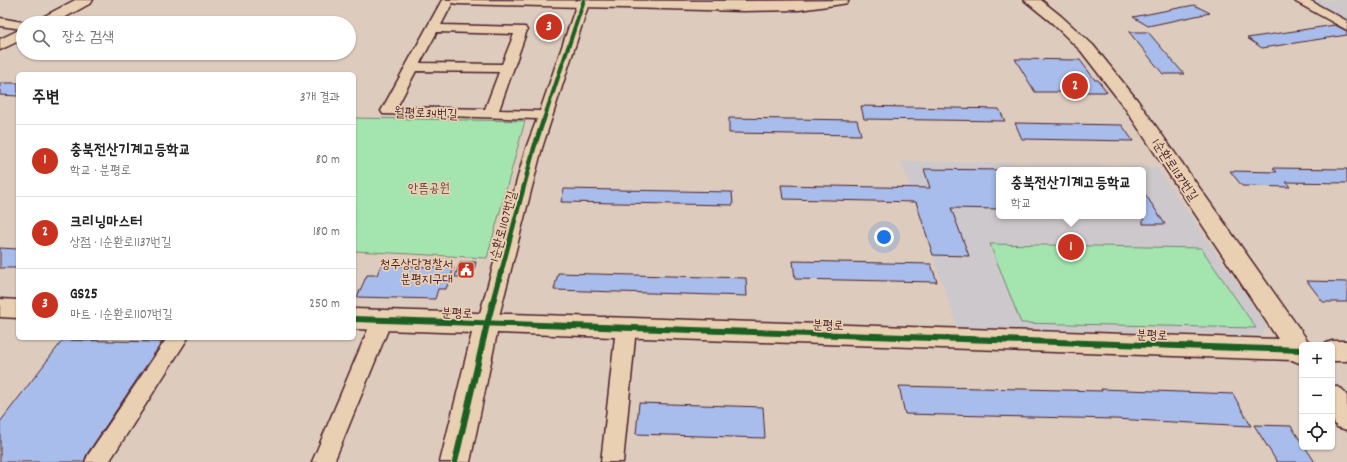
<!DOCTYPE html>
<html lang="ko">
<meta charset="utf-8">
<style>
:root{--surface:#fff;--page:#f6f6f6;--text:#222;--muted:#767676;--line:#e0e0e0;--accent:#c8321e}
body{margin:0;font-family:Dekko,"Poor Story",sans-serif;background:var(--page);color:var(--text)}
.controls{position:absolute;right:12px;bottom:12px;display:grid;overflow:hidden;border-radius:6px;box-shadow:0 1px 3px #0004}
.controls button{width:36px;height:36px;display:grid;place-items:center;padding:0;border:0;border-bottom:1px solid var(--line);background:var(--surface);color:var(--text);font:20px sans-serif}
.you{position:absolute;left:884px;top:237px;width:14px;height:14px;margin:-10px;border:3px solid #fff;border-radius:50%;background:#1a73e8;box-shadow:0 0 0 6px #1a73e833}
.badge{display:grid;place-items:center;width:26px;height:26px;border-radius:50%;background:var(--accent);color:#fff;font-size:13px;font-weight:700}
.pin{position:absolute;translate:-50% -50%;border:2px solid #fff;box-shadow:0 1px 4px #0006}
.popup{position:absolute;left:996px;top:167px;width:150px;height:52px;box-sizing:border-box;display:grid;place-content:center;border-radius:6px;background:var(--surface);filter:drop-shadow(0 1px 3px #0005);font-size:13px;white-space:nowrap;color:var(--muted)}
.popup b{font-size:15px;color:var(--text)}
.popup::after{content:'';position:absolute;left:50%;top:100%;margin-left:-8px;border:8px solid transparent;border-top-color:var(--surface)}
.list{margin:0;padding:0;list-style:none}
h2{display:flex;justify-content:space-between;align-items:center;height:52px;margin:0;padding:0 16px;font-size:17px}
h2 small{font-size:13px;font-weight:400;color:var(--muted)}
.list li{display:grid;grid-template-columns:26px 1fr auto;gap:12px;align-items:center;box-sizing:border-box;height:72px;padding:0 16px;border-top:1px solid var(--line)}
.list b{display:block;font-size:15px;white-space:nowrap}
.list p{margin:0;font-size:13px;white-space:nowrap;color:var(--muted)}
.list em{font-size:13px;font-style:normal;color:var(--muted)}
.icon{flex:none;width:22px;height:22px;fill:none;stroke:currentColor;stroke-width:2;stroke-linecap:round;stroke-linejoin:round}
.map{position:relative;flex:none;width:1347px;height:462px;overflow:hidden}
.search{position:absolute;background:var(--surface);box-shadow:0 1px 3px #0004;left:16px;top:16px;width:340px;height:44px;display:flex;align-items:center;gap:10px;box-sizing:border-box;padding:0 14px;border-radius:22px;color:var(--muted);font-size:15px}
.panel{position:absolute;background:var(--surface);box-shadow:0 1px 3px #0004;left:16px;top:72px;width:340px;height:268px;border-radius:6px}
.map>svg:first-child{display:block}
.built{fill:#cdc8cc;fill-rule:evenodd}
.green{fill:#a4e5af;stroke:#77826d}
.building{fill:#a8bdec;stroke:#4a1f2b}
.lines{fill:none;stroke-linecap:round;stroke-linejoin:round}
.street-casing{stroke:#4a1f2b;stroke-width:3}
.secondary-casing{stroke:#4a1f2b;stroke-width:3}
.street{fill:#ead0b2;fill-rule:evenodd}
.secondary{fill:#ead0b2;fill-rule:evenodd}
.cycleway-far2-casing{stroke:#ead0b2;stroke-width:6}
.cycleway-far1-casing{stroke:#ead0b2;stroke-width:7}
.cycleway-casing{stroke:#ead0b2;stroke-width:8}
.cycleway-far2{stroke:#1b5e20;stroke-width:4}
.cycleway-far1{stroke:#1b5e20;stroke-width:4.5}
.cycleway{stroke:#1b5e20;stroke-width:6}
.labels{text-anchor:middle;stroke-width:3.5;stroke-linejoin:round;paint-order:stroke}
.street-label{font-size:13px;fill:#4a1f2b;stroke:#ead0b2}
.park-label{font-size:13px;fill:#583d3f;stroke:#ead0b2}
.poi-label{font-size:13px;fill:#4a1f2b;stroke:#ead0b2;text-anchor:end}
</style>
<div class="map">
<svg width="1347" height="462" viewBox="0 0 1347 462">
<rect width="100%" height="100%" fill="#ddccbe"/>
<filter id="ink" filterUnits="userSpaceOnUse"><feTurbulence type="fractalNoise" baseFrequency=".025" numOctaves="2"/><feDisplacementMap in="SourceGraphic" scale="8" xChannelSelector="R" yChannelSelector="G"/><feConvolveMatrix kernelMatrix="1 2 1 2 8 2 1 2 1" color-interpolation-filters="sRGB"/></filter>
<g filter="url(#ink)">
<path class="built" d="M1309,0H1347V21Z
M901,161L1157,167L1267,326L1261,335L957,327ZM999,170H1143V216H999Z"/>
<path class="green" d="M354,118L525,121L487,258L354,251Z
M990,244L1201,248L1256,328L1021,323Z"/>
<path class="building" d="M1194,5L1210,13L1148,26L1133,17Z
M1335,25L1347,31V35L1262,48L1247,38Z
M1129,32H1148L1184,74H1163Z
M1015,59L1080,60L1095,80H1098L1107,92H1035Z
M0,83H18V96L0,95Z
M861,106L999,109L1005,121L864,119Z
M729,118L857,120L861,135L729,133Z
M1015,123L1122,125L1133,141L1022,139Z
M1273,168L1347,169V183L1286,182L1290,187L1242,186L1230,171L1277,172Z
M924,169L999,170V209L951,208L969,256L933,255L916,202L783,199L781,185L930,188Z
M564,189L732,192L733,205L561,202Z
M1143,191L1165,224H1143Z
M0,248L18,249V268H0Z
M793,261L931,264L937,282L795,279Z
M460,262H476L472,277H455Z
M381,265L454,268L446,289H438L435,299L357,297L367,275H377Z
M558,273L746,278L747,296L554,290Z
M1307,281L1347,282V302H1323Z
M63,340L162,342L87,454L84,462H0V422Z
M899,386L1102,391L1101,389L1233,394L1251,426L1114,419L905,414Z
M639,403L763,407L765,438L636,434Z
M1254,425L1291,426L1302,443V447H1305L1315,462H1277Z"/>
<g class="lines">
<g class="street-casing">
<path id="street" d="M442,0H454L441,25L525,27L527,30L499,110L540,111L578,0H590L542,148L497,324L494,329L487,332L480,329L477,324L526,148L537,119L383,114L381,111ZM437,32L514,34L502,64L420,63ZM416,71L499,72L485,109L397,107Z
M1294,0H1309L1347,21V30L1296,2Z
M0,18L28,23H23V29L0,26Z
M382,313L389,315L392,320L334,462H312L372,320L375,315Z
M626,320L633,323L636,328L623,462H601L616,328L619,323Z
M167,338H188L109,462H85L88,455Z"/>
</g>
<g class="secondary-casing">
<path id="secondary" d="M75,0H93L91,3L55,23H35L37,20Z
M451,0L744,1L849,0L847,3L842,4L799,10L744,11L458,4L453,3Z
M1024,0H1041L1061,16L1093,45L1138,101L1308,341L1311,343L1312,345H1302V364L1292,360L497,333L470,462H440L472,333L354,329V309L1278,339L1125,108L1081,51L1051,22Z
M23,28V39L0,50V39Z
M0,299L18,300V318L0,317Z
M1332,341H1347V361H1332V345H1322Z
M1332,385L1342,389L1347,396V430L1337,427L1332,419Z"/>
</g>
<use href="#street" class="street"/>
<use href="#secondary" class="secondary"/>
<g class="cycleway-far2-casing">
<path id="cycleway-far2" d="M543,122L584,0"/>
</g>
<g class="cycleway-far1-casing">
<path id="cycleway-far1" d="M501,273L534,148L543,121"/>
</g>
<g class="cycleway-casing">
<path id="cycleway" d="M354,319L1302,350
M455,462L487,324L501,272"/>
</g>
<use href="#cycleway-far2" class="cycleway-far2"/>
<use href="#cycleway-far1" class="cycleway-far1"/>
<use href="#cycleway" class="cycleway"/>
</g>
</g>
<defs>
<g id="civic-square" transform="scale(0.9)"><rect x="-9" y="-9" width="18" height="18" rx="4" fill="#c8321e" stroke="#ead0b2"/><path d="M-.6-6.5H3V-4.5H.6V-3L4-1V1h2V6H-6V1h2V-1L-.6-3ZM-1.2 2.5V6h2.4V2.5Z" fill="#fff"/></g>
</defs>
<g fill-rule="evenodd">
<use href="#civic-square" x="466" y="270"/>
</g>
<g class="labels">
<g class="street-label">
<text transform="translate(426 112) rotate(2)" y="5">월평로34번길</text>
<text transform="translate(1176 169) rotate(56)" y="5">1순환로1137번길</text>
<text transform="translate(502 226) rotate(-75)" y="5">1순환로1107번길</text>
<text transform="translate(457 312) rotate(2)" y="5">분평로</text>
<text transform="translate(828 324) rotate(2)" y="5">분평로</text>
<text transform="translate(1152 334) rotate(2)" y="5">분평로</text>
</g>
<g class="park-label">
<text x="429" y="192">안뜸공원</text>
</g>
<g class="poi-label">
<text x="453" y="268">청주상당경찰서<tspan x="453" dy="15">분평지구대</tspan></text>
</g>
</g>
</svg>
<div class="controls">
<button>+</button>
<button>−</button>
<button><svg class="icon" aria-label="locate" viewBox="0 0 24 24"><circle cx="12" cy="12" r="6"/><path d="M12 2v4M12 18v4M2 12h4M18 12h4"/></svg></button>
</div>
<div class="you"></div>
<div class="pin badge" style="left:1071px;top:247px">1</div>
<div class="popup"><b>충북전산기계고등학교</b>학교</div>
<div class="pin badge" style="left:1075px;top:86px">2</div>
<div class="pin badge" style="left:549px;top:27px">3</div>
<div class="search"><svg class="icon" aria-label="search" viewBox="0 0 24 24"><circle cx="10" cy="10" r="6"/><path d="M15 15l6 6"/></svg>장소 검색</div>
<section class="panel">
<h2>주변<small>3개 결과</small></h2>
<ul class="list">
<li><span class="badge">1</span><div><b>충북전산기계고등학교</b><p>학교 · 분평로</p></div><em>80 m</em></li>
<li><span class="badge">2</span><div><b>크리닝마스터</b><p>상점 · 1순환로1137번길</p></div><em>180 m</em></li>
<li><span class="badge">3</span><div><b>GS25</b><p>마트 · 1순환로1107번길</p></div><em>250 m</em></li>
</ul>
</section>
</div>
